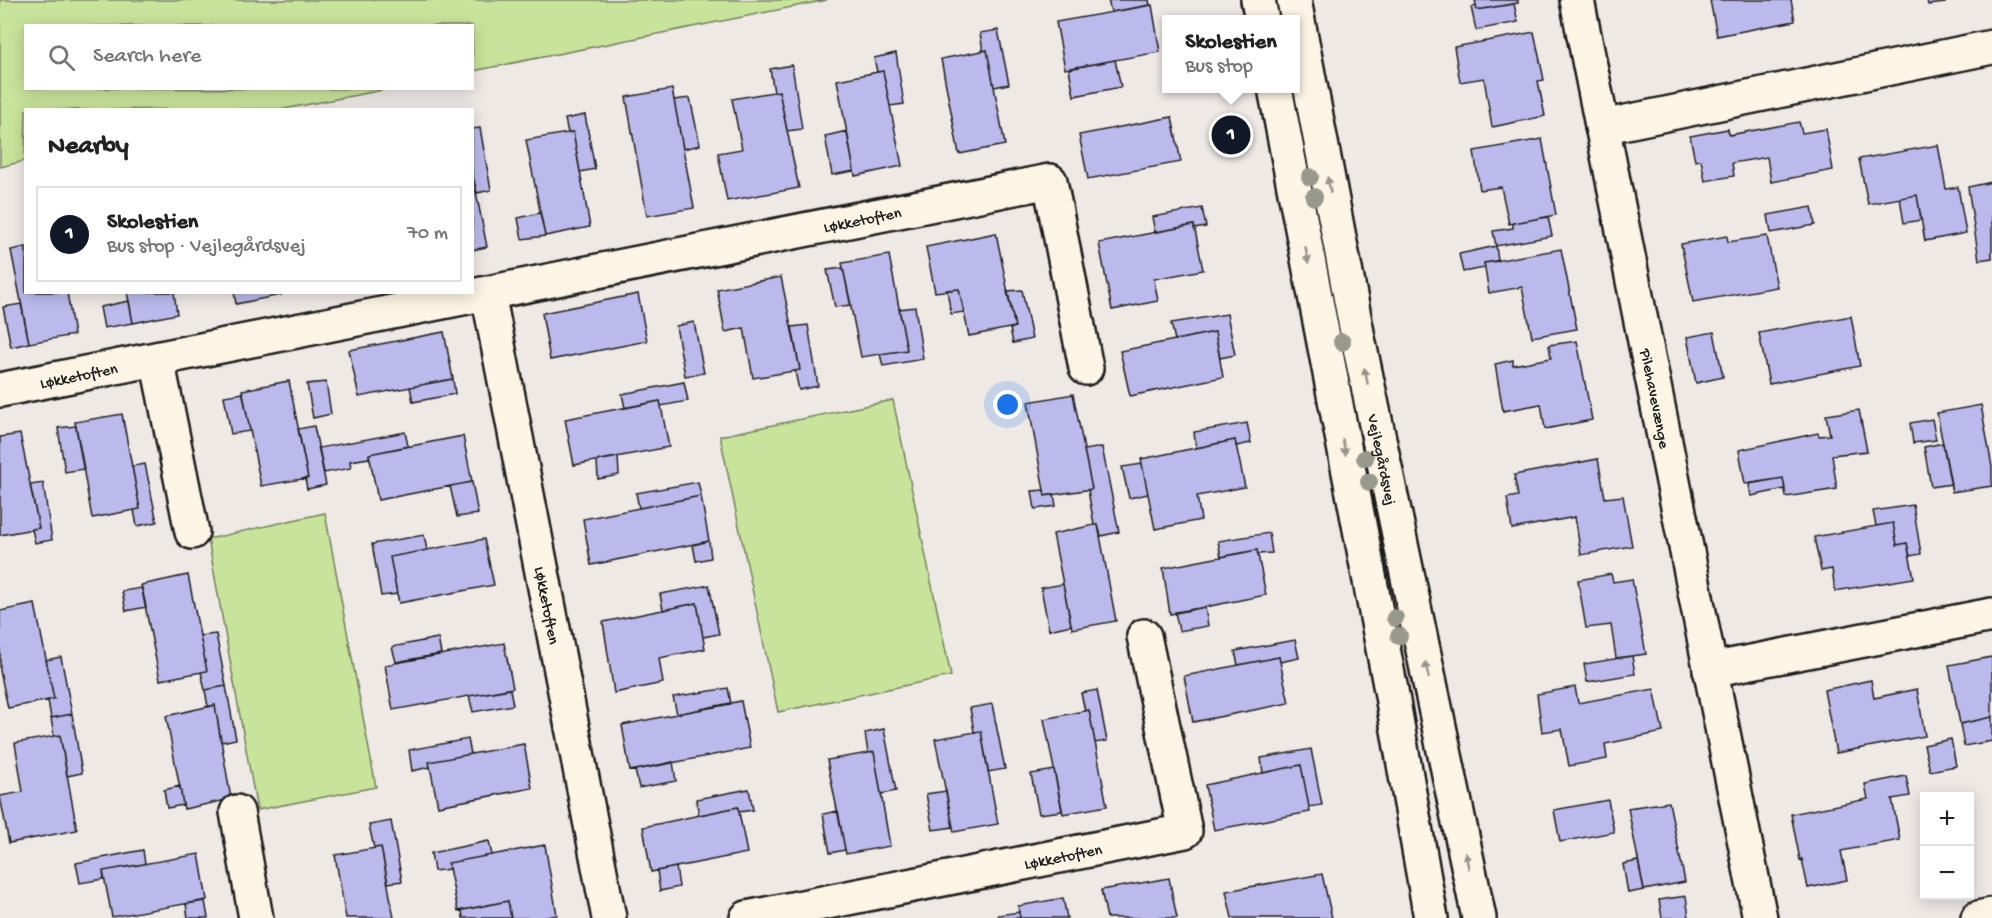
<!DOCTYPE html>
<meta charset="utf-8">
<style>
:root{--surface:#fff;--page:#f2f2f2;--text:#222;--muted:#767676;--line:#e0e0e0;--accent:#111827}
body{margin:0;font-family:"Gochi Hand",sans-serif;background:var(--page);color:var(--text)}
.controls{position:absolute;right:18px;bottom:18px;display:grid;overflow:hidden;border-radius:0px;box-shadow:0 3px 15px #0003}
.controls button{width:54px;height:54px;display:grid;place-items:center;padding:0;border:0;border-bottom:2px solid var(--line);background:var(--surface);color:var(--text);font:30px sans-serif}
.you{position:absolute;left:1008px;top:405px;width:21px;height:21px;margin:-15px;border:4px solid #fff;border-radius:50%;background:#1a73e8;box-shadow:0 0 0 9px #1a73e833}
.badge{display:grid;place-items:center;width:39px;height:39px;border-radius:50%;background:var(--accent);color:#fff;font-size:20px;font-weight:700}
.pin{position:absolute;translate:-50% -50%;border:3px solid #fff;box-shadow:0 2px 6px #0006}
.popup{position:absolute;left:1162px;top:15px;width:138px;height:78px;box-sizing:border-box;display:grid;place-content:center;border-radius:0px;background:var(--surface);filter:drop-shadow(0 2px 4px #0005);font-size:20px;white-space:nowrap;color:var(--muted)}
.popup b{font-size:22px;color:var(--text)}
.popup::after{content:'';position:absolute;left:50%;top:100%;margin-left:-12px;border:12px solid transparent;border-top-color:var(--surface)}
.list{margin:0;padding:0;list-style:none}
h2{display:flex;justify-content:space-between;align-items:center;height:78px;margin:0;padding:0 24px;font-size:26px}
h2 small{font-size:20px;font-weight:400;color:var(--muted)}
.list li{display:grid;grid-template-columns:39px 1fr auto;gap:18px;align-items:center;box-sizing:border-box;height:96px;margin:0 12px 12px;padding:0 12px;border:2px solid var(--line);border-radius:0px}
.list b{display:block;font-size:22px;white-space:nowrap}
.list p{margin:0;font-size:20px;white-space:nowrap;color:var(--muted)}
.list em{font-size:20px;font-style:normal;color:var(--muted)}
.icon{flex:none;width:33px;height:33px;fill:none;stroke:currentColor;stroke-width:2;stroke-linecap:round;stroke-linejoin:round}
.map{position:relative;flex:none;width:1992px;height:918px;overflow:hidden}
.search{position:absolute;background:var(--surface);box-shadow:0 3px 15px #0003;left:24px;top:24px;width:450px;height:66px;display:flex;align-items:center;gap:15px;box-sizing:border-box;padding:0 21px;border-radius:0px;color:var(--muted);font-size:22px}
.panel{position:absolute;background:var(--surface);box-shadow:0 3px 15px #0003;left:24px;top:108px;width:450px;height:186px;border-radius:0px}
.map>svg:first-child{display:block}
.green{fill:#c8e39a;stroke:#72805b;stroke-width:1.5}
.building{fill:#bcbaec;stroke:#1c1c1c;stroke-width:1.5}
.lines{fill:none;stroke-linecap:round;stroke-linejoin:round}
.minor-casing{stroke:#1c1c1c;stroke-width:38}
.minor{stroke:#fcf5e5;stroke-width:33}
.tree{fill:#98998c}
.oneway{fill:#97938b}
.labels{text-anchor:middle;stroke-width:4.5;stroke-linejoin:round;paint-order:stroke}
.street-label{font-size:16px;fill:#1c1c1c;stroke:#fcf5e5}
</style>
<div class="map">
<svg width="1992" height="918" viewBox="0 0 1992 918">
<rect width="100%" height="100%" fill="#efe9e6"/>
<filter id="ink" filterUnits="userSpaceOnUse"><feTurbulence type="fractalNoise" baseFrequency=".0167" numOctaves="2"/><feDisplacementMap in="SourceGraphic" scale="12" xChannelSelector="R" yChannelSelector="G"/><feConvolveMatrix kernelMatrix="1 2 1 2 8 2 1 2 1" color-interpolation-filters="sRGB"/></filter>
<g filter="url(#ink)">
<path class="green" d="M0,0H827L473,71L472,26H26V88L388,89L284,109L26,110L25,161L0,167Z
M893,400L951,676L778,712L720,436Z
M325,513L376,787L257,810L208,539Z"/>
<path class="building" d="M1108,0H1149L1150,5L1111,12Z
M1475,0H1518V3L1477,10Z
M1710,0H1791L1795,21L1717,36Z
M1927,0H1944L1945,3L1928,5Z
M1514,4L1518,22L1476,30L1471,7L1476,6L1477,10Z
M1152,5L1160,52L1065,69L1056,22Z
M998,30L1009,84L994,87L987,50L983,51L980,33Z
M1534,32L1544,80L1538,81L1545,116L1492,127L1484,78L1460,82L1454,47Z
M987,50L1005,145L959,154L941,59Z
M896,53L904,104L890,106L883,71L877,72L874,58Z
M1115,60L1121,87L1074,96L1069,69Z
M792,65L802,129L787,131L779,91L774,92L770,69Z
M883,71L902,166L855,176L837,80Z
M672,89L694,208L647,216L626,97Z
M779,91L799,188L727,201L718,153L742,149L732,99Z
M690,98L700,145L683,149L674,100Z
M585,115L595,169L580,172L573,132L568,133L565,119Z
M1172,117L1181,162L1088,179L1079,135Z
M1799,122L1802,133L1826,129L1833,170L1771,182L1767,157L1732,163L1734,176L1705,181L1701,160L1695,161L1690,136L1728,129L1729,135Z
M480,128L491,190L477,193L472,172V129Z
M847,131L854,171L832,175L825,136Z
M573,132L590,227L545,236L526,140Z
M1542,139L1556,215L1509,224L1501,187L1480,190L1474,151Z
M1938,145L1946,189L1958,187L1966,233L1925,241L1917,195L1868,204L1859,159Z
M472,172L487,247L472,250Z
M1992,182V258L1979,260L1968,187Z
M1917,195L1921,220L1904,223L1900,198Z
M1812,207L1815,225L1771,233L1768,215Z
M1202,208L1206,227L1194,229V225L1155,232L1152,217Z
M540,213L545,236L522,239L518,218Z
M1548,217L1552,236L1496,246L1493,231L1513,228V223Z
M1194,225L1203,270L1154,279L1158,301L1112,310L1099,243Z
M996,233L1015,327L969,336L959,289L935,292L926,247Z
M1727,236L1728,242L1767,236L1777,287L1693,302L1681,244Z
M1496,246L1498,261L1484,263L1485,268L1463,272L1459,254Z
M26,247V292H67L74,335L29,343L11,250Z
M1561,249L1577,329L1532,337L1522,287L1489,293L1484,263Z
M889,255L907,350L861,357L842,263Z
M843,268L851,305L835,307L827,270Z
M781,277L800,370L753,378L744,328L725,332L717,289Z
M959,289L964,312L951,314L947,290Z
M1022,290L1032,339L1013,343L1010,329L1015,327L1007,291Z
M127,292H174L177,314L133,323Z
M234,292H281V295L236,304Z
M638,294L647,341L550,360L542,313Z
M129,301L133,323L104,328L100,307Z
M21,304L29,343L11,347L3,307Z
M915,307L923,359L883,366L880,354L907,350L899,309Z
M1227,314L1235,355L1220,358L1215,332L1175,340L1171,323Z
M1851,316L1860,366L1769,384L1759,333Z
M694,322L704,373L685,376L676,326Z
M808,325L818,386L799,390L795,371L800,370L792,327Z
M444,332L453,379L359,397L349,350Z
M1215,332L1223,377L1130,396L1120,351Z
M1714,332L1723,377L1696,383L1687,337Z
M1577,341L1592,420L1545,429L1541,404L1503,411L1495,364L1513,360V365L1551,358L1549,345Z
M453,379L455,394L413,402L410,387Z
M289,381L308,478L261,486L242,390Z
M326,382L331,414L313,418L307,384Z
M684,382L688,401L661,406L660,401L625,408L622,394Z
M243,393L250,431L231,434L224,396Z
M1073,394L1092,489L1045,496L1028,402Z
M660,401L669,447L574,465L565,419Z
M1981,405L1992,467V486L1952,492L1937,413Z
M1859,410L1867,451L1832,455L1837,489L1786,497L1783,478L1745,484L1739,450L1818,433L1819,436L1830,435L1826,415Z
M122,414L140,509L92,518L75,422Z
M1932,419L1936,440L1913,443L1910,423Z
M1247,423L1251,443L1236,446L1235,440L1196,448L1194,432Z
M76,426L84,469L65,472L58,428Z
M314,426L326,485L307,489L305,478H308L298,429Z
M405,432L408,446L369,454V458L350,461L351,468L324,473L319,448Z
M20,434L39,528L0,535V437Z
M463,436L472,482L378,500L369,454Z
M1235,440L1245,487L1197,496L1201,520L1155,529L1141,459Z
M1943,443L1951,484L1931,487L1924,447Z
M1102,447L1119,532L1101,536L1098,525H1094L1088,490L1092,489L1084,450Z
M618,457L619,475L598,479L597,461Z
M1598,459L1605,498L1623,496L1632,546L1581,555L1575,517L1512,529L1507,498L1518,496L1514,475Z
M145,464L157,522L137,526L134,510L140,509L132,466Z
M1142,464L1148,494L1129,498L1122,467Z
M1783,478L1785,489L1751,496L1749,484Z
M472,482L478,514L457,517L450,486Z
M698,482L701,496L639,508L636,493Z
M43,483L52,540L35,543L32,529L39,528L30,485Z
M1044,490L1045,496L1054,494L1056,506L1035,509L1032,491Z
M701,496L709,541L591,565L583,519Z
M1913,505L1921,554L1910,556L1907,543L1897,545L1893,523L1876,526L1873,511Z
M1893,523L1897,545L1907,543L1914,578L1835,591L1832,569L1821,571L1814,537Z
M1094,525H1098L1116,621L1072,629L1053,534Z
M1269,533L1272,553L1258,554L1257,550L1221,557L1218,541Z
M424,535L427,550L390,557L397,594L381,596L372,544Z
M484,539L494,585L399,603L390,557Z
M709,541L711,558L696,561L693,545Z
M1257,550L1266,595L1170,614L1163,568Z
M1611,574L1613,582L1632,579L1646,654L1616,658L1611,625L1586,628L1578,580Z
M188,575L207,671L160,680L141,585Z
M1063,584L1071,625L1049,630L1041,588Z
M709,585L719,634L703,637L697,603L663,610L660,594Z
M142,588L146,607L126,611L122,591Z
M697,603L705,649L659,658L663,683L614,693L603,622Z
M35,604L54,699L8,708L0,671V611Z
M1205,607L1208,626L1179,631L1175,612Z
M216,634L226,686L205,690L201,672L207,671L200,636Z
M438,638L441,654L396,662L392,647Z
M1295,640L1299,658L1280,662L1279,657L1238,665L1235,651Z
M504,643L513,688L393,710L385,665Z
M1632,656L1635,674L1587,682L1584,664Z
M61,657L72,714L51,718L48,700L54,699L46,660Z
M1279,657L1289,703L1193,722L1184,676Z
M1992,657V717L1960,724L1949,665Z
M1871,680L1874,698L1917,689L1925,736L1836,753L1824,690Z
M226,686L236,739L221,742L215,705L208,707L205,690Z
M1575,687L1578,703L1654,689L1663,732L1605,744L1607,759L1569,766L1562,729L1542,732L1537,694Z
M728,688L731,704L677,714L673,697Z
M510,689L513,705L473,712L469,696Z
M1097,690L1107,741L1095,743L1089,710L1085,711L1081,693Z
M741,701L750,748L630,771L622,725Z
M992,704L1005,769L988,772L981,731L974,732L970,708Z
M215,705L231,799L184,809L166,716Z
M1089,710L1107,806L1063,814L1044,719Z
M72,714L82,773L67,776L60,735L54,736L51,718Z
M1992,717V741L1964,746L1960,724Z
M884,729L896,791L881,794L874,752L868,753L865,733Z
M981,731L998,824L954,832L935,739Z
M60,735L77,830L9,843L0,796L23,792L15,743Z
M468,739L471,754L429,762L430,767L412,771L409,750Z
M1951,739L1956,766L1930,771L1924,745Z
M524,744L532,788L438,806L429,762Z
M1311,749L1322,805L1309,807L1301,765L1263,773L1261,758Z
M874,752L890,846L846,854L827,760Z
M673,762L676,781L639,788L635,770Z
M1301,765L1310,812L1214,830L1205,785Z
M1054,770L1062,811L1039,814L1031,774Z
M1906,776L1910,796L1892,799L1900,840L1841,851L1847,880L1808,888L1802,859L1800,860L1791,814L1868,799L1865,784Z
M180,786L183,805L167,808L164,790Z
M749,789L753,810L739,812L738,807L699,815L696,799Z
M946,791L953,827L933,830L926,794Z
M1608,800L1614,832L1560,842L1554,810Z
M1669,802L1685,882L1644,890L1628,808Z
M738,807L747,853L651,872L643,827Z
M838,811L845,850L830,853L823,814Z
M391,821L402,881L388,883L381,847L374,848L369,825Z
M489,841L492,855L448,863L449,869L434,871L431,853Z
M545,845L557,915L541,918H511L508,901L458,911L448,863Z
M381,847L394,918H346L335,855Z
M143,850L145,864L103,871L104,879L80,883L76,863Z
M199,854L207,900L112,917L103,871Z
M1638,861L1644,890L1628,893L1623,864Z
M676,867L679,887L660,891L657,871Z
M1322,874L1332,918H1232L1226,891Z
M1169,878L1177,918H1107L1101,890Z
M1686,896L1689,918H1662L1659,900Z
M1063,898L1067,918H1020L1018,906Z
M205,901L208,918H188L186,904Z
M508,901L511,918H463L462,910Z
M1019,912L1020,918H999L998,915Z"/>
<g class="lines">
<g class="minor-casing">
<g id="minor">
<path d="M1258,0L1262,20"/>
<path id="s1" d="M1294,0L1359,343L1479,918"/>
<path id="s2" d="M1577,0L1760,918"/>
<path d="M1275,88L1391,690L1431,918"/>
<path d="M1602,127L1992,47"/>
<path id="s3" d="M488,293L609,918"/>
<path d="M157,359L192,532"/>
<path id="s4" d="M0,390L1050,181L1086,368"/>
<path d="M1710,670L1992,615"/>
<path d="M237,812L256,918"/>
<path id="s5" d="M747,918L1185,831L1144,636"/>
<path d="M1978,918L1992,915"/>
</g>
</g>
<use href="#minor" class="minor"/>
</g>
<g class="tree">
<circle cx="1310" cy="177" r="9"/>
<circle cx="1314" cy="197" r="9"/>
<circle cx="1342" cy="342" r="9"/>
<circle cx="1365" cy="458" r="9"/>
<circle cx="1369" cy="482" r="9"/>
<circle cx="1395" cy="618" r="9"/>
<circle cx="1399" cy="636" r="9"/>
</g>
<defs><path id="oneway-solid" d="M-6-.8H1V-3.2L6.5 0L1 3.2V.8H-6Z" transform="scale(1.5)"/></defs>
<g class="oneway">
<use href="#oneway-solid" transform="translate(1329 185) rotate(-101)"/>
<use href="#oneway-solid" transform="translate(1307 255) rotate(79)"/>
<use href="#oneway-solid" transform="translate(1366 376) rotate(-102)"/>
<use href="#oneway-solid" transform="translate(1344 447) rotate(79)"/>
<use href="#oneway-solid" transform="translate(1427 670) rotate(-102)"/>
<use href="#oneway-solid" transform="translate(1467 861) rotate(-102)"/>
</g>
</g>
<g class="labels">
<g class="street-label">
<text dy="6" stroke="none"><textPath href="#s4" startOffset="879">Løkketoften</textPath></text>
<text dy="6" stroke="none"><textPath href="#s4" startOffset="80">Løkketoften</textPath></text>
<text dy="6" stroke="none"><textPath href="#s2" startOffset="406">Pilehavevænge</textPath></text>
<text dy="6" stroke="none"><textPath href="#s1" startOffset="468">Vejlegårdsvej</textPath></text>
<text dy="6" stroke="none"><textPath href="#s3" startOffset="318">Løkketoften</textPath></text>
<text dy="6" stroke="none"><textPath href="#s5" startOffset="322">Løkketoften</textPath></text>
</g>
</g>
</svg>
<div class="controls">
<button>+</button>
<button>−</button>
</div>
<div class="you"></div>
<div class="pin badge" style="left:1231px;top:135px">1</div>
<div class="popup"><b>Skolestien</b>Bus stop</div>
<div class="search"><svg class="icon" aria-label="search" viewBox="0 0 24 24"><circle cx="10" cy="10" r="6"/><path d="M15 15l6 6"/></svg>Search here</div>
<section class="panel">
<h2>Nearby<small></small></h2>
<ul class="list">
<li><span class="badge">1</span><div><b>Skolestien</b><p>Bus stop · Vejlegårdsvej</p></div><em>70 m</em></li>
</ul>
</section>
</div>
